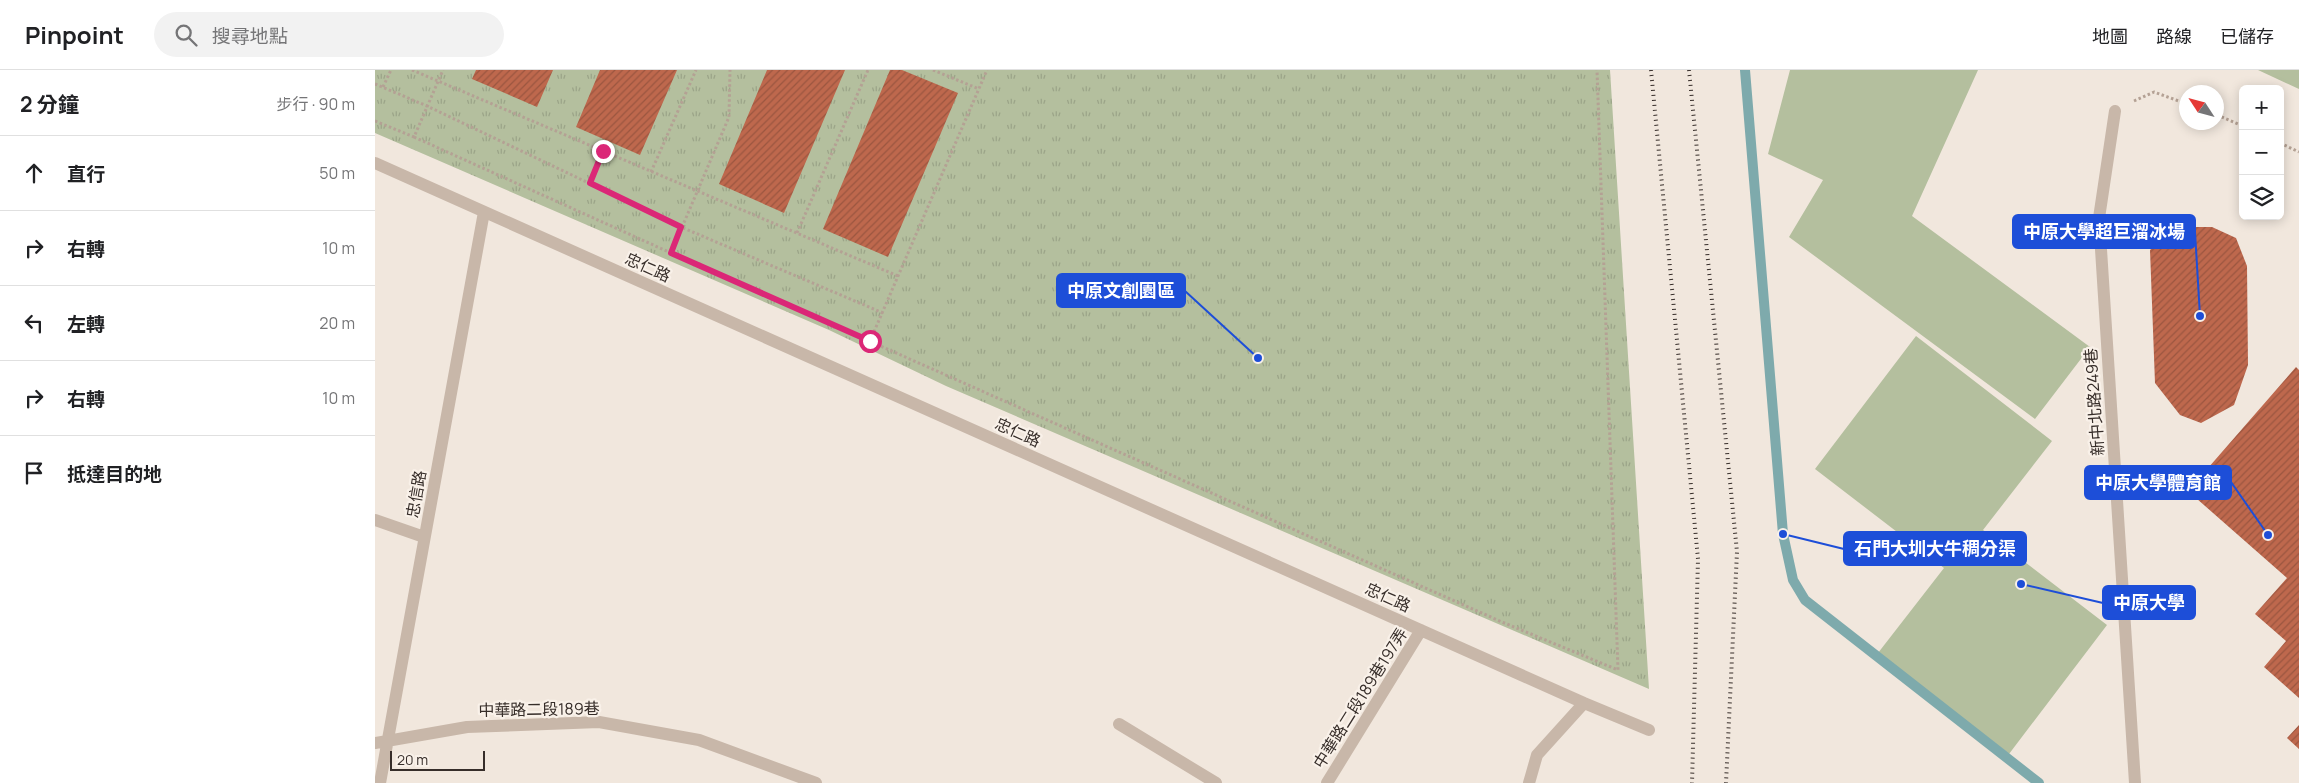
<!DOCTYPE html>
<html lang="zh-TW">
<meta charset="utf-8">
<style>
:root{--surface:#fff;--page:#f2f2f2;--text:#202124;--muted:#757577;--line:#e0e0e0}
body{margin:0;font-family:Manrope,"Noto Sans TC",sans-serif;background:var(--page);color:var(--text)}
.controls{position:absolute;right:15px;top:15px;display:grid;overflow:hidden;border-radius:8px;box-shadow:0 2px 12px #0003}
.controls button{width:45px;height:45px;display:grid;place-items:center;padding:0;border:0;border-bottom:1px solid var(--line);background:var(--surface);color:var(--text);font:25px sans-serif}
.compass{position:absolute;left:1804px;top:15px;width:45px;height:45px;border-radius:50%;background:var(--surface);box-shadow:0 2px 12px #0003;rotate:306deg}
.scale{position:absolute;left:15px;bottom:12px;width:95px;box-sizing:border-box;padding-left:5px;border:2px solid #362d29;border-top:0;font-size:14px;line-height:18px;white-space:nowrap;color:#362d29;-webkit-text-stroke:4px #f9f1e9;paint-order:stroke}
.stop{position:absolute;width:15px;height:15px;margin:-11px;border:4px solid #db2777;border-radius:50%;background:#fff}
.stop.end{background:#db2777;border-color:#fff;box-shadow:0 1px 5px #0008}
.list{margin:0;padding:0;list-style:none}
h2{display:flex;justify-content:space-between;align-items:center;height:65px;margin:0;padding:0 20px;font-size:21px}
h2 small{font-size:16px;font-weight:400;color:var(--muted)}
.list li{display:grid;grid-template-columns:32px 1fr auto;gap:15px;align-items:center;box-sizing:border-box;height:75px;padding:0 20px;border-top:1px solid var(--line)}
.list b{display:block;font-size:19px;white-space:nowrap}
.list em{font-size:16px;font-style:normal;color:var(--muted)}
.icon{flex:none;width:28px;height:28px;fill:none;stroke:currentColor;stroke-width:2;stroke-linecap:round;stroke-linejoin:round}
.map{position:relative;flex:none;width:1924px;height:713px;overflow:hidden}
header{display:flex;align-items:center;gap:30px;box-sizing:border-box;height:70px;padding:0 25px;background:var(--surface);border-bottom:1px solid var(--line)}
header strong{font-size:24px}
nav{display:flex;gap:28px;margin-inline-start:auto;font-size:18px}
.search{width:350px;height:45px;background:var(--page);display:flex;align-items:center;gap:12px;box-sizing:border-box;padding:0 18px;border-radius:28px;color:var(--muted);font-size:19px}
main{display:flex}
aside{flex:1;background:var(--surface)}
.map>svg:first-child{display:block}
.grass{fill:#b4bf9e}
.park{fill:url(#park-tufts)}
.lines{fill:none;stroke-linecap:round;stroke-linejoin:round}
.stream{stroke:#7eaaac;stroke-width:10}
.building{fill:url(#building-hatch)}
.path{stroke:#b4a194;stroke-width:3;stroke-dasharray:2.5 2.5;stroke-linecap:butt}
.lane{stroke:#c8b7a9;stroke-width:12}
.rail{stroke:#362d29;stroke-width:4;stroke-dasharray:1 4;stroke-linecap:butt}
.route{stroke:#db2777;stroke-width:6}
.labels{text-anchor:middle;stroke-width:4.5;stroke-linejoin:round;paint-order:stroke}
.street-label{font-size:16px;fill:#362d29;stroke:#f9f1e9}
.leader{fill:none;stroke:#1d4ed8;stroke-width:2}
.callout-dot{fill:#1d4ed8;stroke:#f9f1e9;stroke-width:2}
.callout{fill:#1d4ed8;stroke:#1d4ed8;stroke-width:2}
.callout-label{font-size:18px;text-anchor:middle;font-weight:bold;fill:#fff}
</style>
<header>
<strong>Pinpoint</strong>
<div class="search"><svg class="icon" aria-label="search" viewBox="0 0 24 24"><circle cx="10" cy="10" r="6"/><path d="M15 15l6 6"/></svg>搜尋地點</div>
<nav><a>地圖</a><a>路線</a><a>已儲存</a></nav>
</header>
<main>
<aside>
<h2>2 分鐘<small>步行 · 90 m</small></h2>
<ul class="list">
<li><svg class="icon" aria-label="ahead" viewBox="0 0 24 24"><path d="M12 20V5M6 11l6-6 6 6"/></svg><div><b>直行</b></div><em>50 m</em></li>
<li><svg class="icon" aria-label="right" viewBox="0 0 24 24"><path d="M7 20v-9h11M14 6l5 5-5 5"/></svg><div><b>右轉</b></div><em>10 m</em></li>
<li><svg class="icon" aria-label="left" viewBox="0 0 24 24"><path d="M17 20v-9H6M10 6l-5 5 5 5"/></svg><div><b>左轉</b></div><em>20 m</em></li>
<li><svg class="icon" aria-label="right" viewBox="0 0 24 24"><path d="M7 20v-9h11M14 6l5 5-5 5"/></svg><div><b>右轉</b></div><em>10 m</em></li>
<li><svg class="icon" aria-label="arrive" viewBox="0 0 24 24"><path d="M6 21V4h12l-3 4 3 4H6"/></svg><div><b>抵達目的地</b></div></li>
</ul>
</aside>
<div class="map">
<svg width="1924" height="713" viewBox="0 0 1924 713">
<defs>
<pattern id="park-tufts" width="24" height="20" patternUnits="userSpaceOnUse" patternTransform="scale(1.25)"><rect width="24" height="20" fill="#b4bf9e"/><path d="M3 7l-1-3M5 7V3M7 7l1-3M15 17l-1-3M17 17v-4M19 17l1-3" fill="none" stroke="#9ba488"/></pattern>
<pattern id="building-hatch" width="6" height="6" patternUnits="userSpaceOnUse" patternTransform="scale(1.25)"><rect width="6" height="6" fill="#be684d"/><path d="M-1 1l2-2M0 6l6-6M5 7l2-2" fill="none" stroke="#9b5640"/></pattern>
</defs>
<rect width="100%" height="100%" fill="#f1e7dd"/>
<path class="grass" d="M1415,0H1603L1537,146L1715,277L1660,349L1414,167L1448,110L1393,84Z
M1883,0H1924V19Z
M1541,266L1677,371L1608,460L1732,555L1634,684L1503,583L1569,498L1440,399Z"/>
<path class="park" d="M0,0H1235L1274,619L571,316L454,260L0,63Z"/>
<g class="lines">
<path class="stream" d="M1370,0L1408,464L1418,510L1430,530L1664,713"/>
</g>
<path class="building" d="M101,0H178L162,37L97,9Z
M225,0H302L265,85L201,57Z
M392,0H470L409,143L344,114Z
M515,0H527L583,23L513,187L448,159Z
M1800,157H1837L1861,168L1872,196L1873,295L1859,335L1826,353L1805,345L1780,313L1775,180Z
M1921,297L1924,300V628L1889,597L1911,571L1880,544L1912,508L1813,421Z
M1924,655V679L1912,668Z"/>
<g class="lines">
<path class="path" d="M37,0L523,206
M558,0L604,19
M0,14L52,36L306,157L508,243
M8,17L16,0
M1759,31L1779,22L1812,34
M1842,45L1868,56
M0,51L39,67L68,0
M39,67L296,183L354,47L355,0
M1905,73L1924,82
M276,102L321,0
M215,113L228,81
M422,163L493,0
M296,183L1127,552L1243,600L1222,0
M495,271L612,0"/>
<path class="lane" d="M1740,41L1724,148L1760,713
M0,93L1209,633L1274,660
M0,450L49,467
M744,654L841,713
M0,673L92,657L224,652L324,670L441,713
M5,713L109,142
M952,713L1046,560
M1154,713L1162,685L1209,633"/>
<path class="rail" d="M1276,0L1323,489L1317,713
M1314,0L1362,482L1351,713"/>
</g>
<g class="lines">
<path class="route" d="M228,81L215,113L306,157L296,183L495,271"/>
</g>
<g class="labels">
<g class="street-label">
<text transform="translate(273 197) rotate(24)" y="6">忠仁路</text>
<text transform="translate(1719 332) rotate(-94)" y="6">新中北路249巷</text>
<text transform="translate(643 362) rotate(24)" y="6">忠仁路</text>
<text transform="translate(41 424) rotate(-80)" y="6">忠信路</text>
<text transform="translate(1013 527) rotate(24)" y="6">忠仁路</text>
<text transform="translate(985 628) rotate(-58)" y="6">中華路二段189巷197弄</text>
<text transform="translate(164 639) rotate(-1)" y="6">中華路二段189巷</text>
</g>
</g>
<path class="leader" d="M1825 246L1820 162M883 288L810 221M1893 465L1856 412M1408 464L1469 479M1646 514L1728 533"/>
<g class="callout-dot">
<circle cx="1825" cy="246" r="5"/>
<circle cx="883" cy="288" r="5"/>
<circle cx="1893" cy="465" r="5"/>
<circle cx="1408" cy="464" r="5"/>
<circle cx="1646" cy="514" r="5"/>
</g>
<g class="callout">
<rect x="1638" y="145" width="182" height="33" rx="5"/>
<rect x="682" y="204" width="128" height="33" rx="5"/>
<rect x="1710" y="396" width="146" height="33" rx="5"/>
<rect x="1469" y="462" width="182" height="33" rx="5"/>
<rect x="1728" y="516" width="92" height="33" rx="5"/>
</g>
<g class="callout-label">
<text x="1729" y="168">中原大學超巨溜冰場</text>
<text x="746" y="227">中原文創園區</text>
<text x="1783" y="419">中原大學體育館</text>
<text x="1560" y="485">石門大圳大牛稠分渠</text>
<text x="1774" y="539">中原大學</text>
</g>
</svg>
<div class="controls">
<button>+</button>
<button>−</button>
<button><svg class="icon" aria-label="layers" viewBox="0 0 24 24"><path d="M12 4l9 5-9 5-9-5zM3 14l9 5 9-5"/></svg></button>
</div>
<svg class="compass" viewBox="-18 -18 36 36"><path d="M0-13l5 13h-10z" fill="#e53935"/><path d="M0 13l5-13h-10z" fill="#757577"/></svg>
<div class="scale">20 m</div>
<div class="stop" style="left:495px;top:271px"></div>
<div class="stop end" style="left:228px;top:81px"></div>
</div>
</main>
